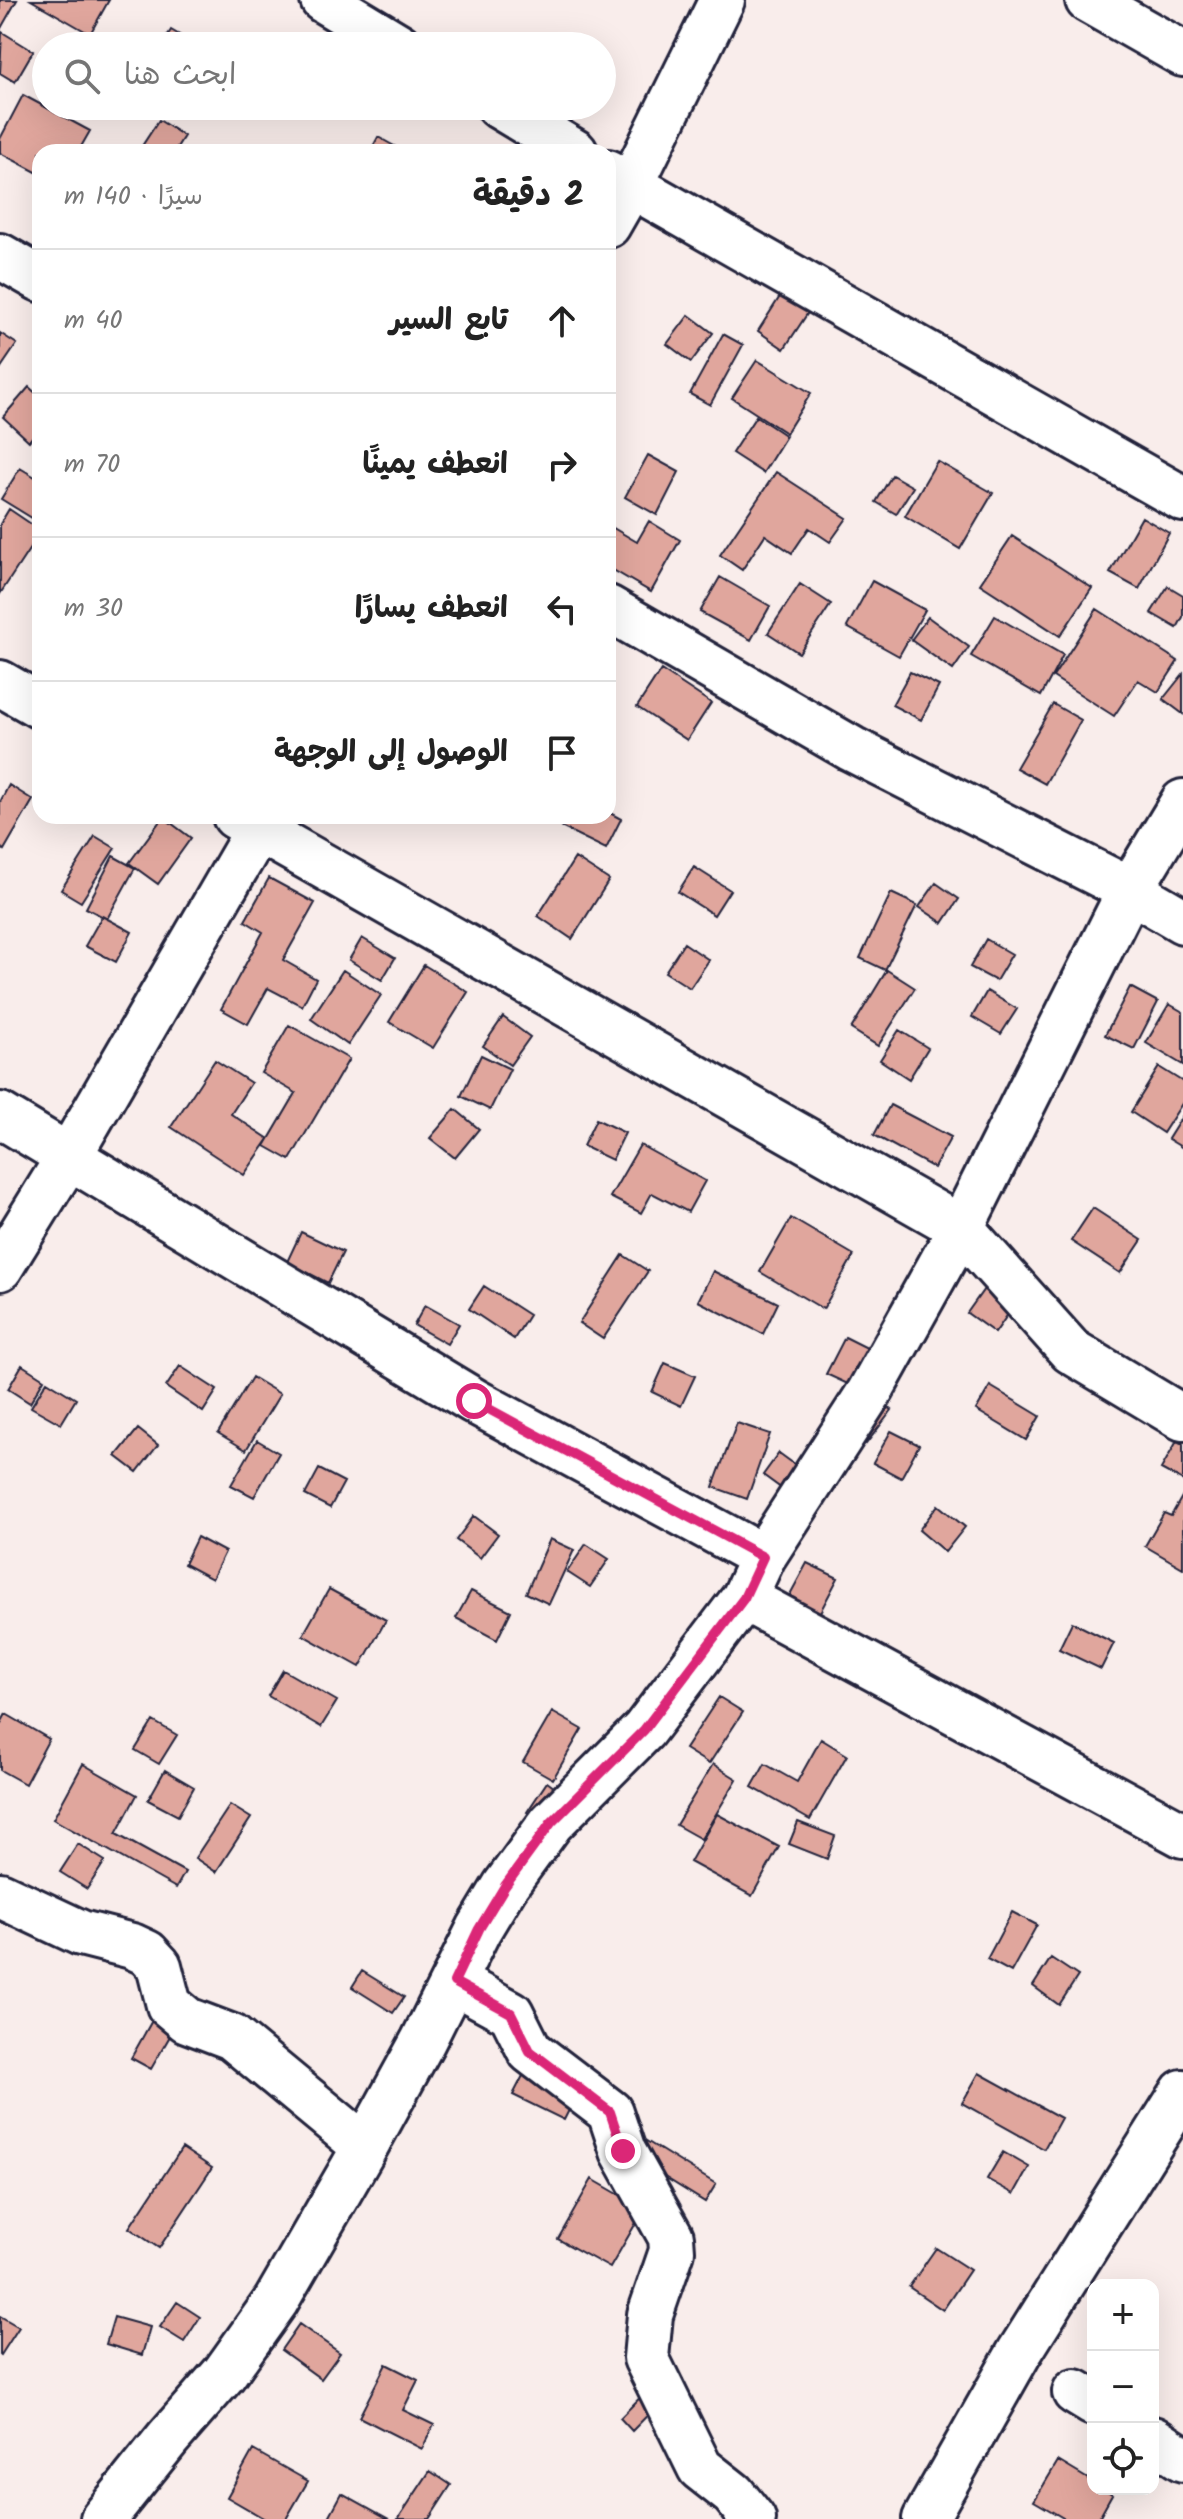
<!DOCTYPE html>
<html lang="ar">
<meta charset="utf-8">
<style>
:root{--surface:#fff;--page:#f6f6f6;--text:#222;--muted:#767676;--line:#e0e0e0}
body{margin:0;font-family:Kalam,"Playpen Sans Arabic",sans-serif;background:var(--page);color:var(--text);direction:rtl}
.controls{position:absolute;right:24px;bottom:24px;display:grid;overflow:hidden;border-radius:16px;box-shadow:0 8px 32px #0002}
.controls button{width:72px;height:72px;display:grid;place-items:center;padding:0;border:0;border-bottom:2px solid var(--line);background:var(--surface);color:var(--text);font:40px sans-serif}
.stop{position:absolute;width:24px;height:24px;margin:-18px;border:6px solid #db2777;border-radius:50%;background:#fff}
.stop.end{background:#db2777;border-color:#fff;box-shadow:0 2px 8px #0008}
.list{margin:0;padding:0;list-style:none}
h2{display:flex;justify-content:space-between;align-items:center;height:104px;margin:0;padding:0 32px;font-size:34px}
h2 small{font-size:26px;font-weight:400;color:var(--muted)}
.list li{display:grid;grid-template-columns:52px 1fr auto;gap:24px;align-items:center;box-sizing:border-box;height:144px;padding:0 32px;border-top:2px solid var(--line)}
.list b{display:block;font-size:30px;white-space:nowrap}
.list em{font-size:26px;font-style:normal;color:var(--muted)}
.icon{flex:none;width:44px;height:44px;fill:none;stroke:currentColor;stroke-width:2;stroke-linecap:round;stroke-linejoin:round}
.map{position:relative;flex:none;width:1183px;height:2519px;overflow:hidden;direction:ltr}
.search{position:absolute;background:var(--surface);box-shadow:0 8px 32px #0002;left:32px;top:32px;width:584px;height:88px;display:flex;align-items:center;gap:20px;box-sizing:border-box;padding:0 28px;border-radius:44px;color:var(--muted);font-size:30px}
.panel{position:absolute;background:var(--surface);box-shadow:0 8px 32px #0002;left:32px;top:144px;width:584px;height:680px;border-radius:24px;direction:rtl}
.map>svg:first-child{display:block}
.building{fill:#e0a69d;stroke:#22223b;stroke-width:2}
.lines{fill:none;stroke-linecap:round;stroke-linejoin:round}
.street-casing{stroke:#22223b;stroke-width:50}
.street{stroke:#fff;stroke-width:44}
.route{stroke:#db2777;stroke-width:10}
</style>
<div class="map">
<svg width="1183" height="2519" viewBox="0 0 1183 2519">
<rect width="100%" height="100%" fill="#f9edeb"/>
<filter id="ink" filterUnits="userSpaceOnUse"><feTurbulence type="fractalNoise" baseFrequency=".0125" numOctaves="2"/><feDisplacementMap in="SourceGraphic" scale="16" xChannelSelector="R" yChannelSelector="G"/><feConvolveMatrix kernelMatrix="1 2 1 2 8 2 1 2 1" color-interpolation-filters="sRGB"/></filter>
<g filter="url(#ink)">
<path class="building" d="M0,0H17L0,30Z
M31,0H109L90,34Z
M171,30L193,43L191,46H161Z
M2,32L33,51L15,82L0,73Z
M23,95L90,131L78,152H40V174L0,153V139Z
M159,120L184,136L174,152H138Z
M378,137L405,152H370Z
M788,284L815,302L784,349L758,331Z
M689,315L713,333L691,362L667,344Z
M0,333L17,344L0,369Z
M723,334L743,345L710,405L690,394Z
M757,360L811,393L786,433L732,398Z
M29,387L40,397V428L29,441L3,417Z
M756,416L786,436L763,473L732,453Z
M648,455L679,472L657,515L625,497Z
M937,461L993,493L960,549L905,516Z
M20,468L40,480V523L1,499Z
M776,472L847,518L830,542L809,528L792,553L765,535L742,570L720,555Z
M892,475L913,487L896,514L876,502Z
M9,509L40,530V533L0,594V524Z
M1142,517L1169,533L1139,589L1110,573Z
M649,521L680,540L651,592L608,567V525L637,542Z
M1012,536L1092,588L1060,636L980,584Z
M720,577L770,606L751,640L700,612Z
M872,581L925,610L899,656L847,627Z
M800,584L831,604L799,653L768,633Z
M1168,586L1183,595V617L1177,628L1151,613Z
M1097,609L1178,661L1158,692L1138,680L1114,716L1053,677Z
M995,616L1063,655L1041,696L971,656Z
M928,617L969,647L953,670L911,640Z
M661,670L711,703L687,740L637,707Z
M910,672L939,686L921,720L892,705Z
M1183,674V714L1163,699Z
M1053,704L1081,720L1045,784L1016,768Z
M9,785L33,800L4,850L0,847V802Z
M608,812L621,819L606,849L561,827L567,816H608Z
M163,817L191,838L158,884L129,863Z
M95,836L115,848L81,902L61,890Z
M113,856L135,868L107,919L86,908Z
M575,858L609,880L572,939L538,916Z
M694,867L730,890L714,915L678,892Z
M269,878L315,903L283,960L316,979L302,1006L268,988L248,1024L221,1009L263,932L245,921Z
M936,883L959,899L943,923L919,907Z
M891,893L917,905L885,970L860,958Z
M102,916L132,932L116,962L85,946Z
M362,938L395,958L382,980L349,960Z
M986,939L1012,954L996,981L970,967Z
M684,943L709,960L690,988L665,972Z
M424,965L468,992L433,1048L389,1022Z
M343,970L381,995L348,1045L311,1019Z
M887,970L915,988L878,1046L851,1029Z
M1130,987L1158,1002L1134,1049L1105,1035Z
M987,991L1017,1009L1001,1034L972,1017Z
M1169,1004L1183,1012V1065L1146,1043Z
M503,1017L530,1037L510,1065L483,1046Z
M289,1025L349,1059L290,1160L265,1146L296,1093L261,1073Z
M899,1030L928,1048L909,1079L880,1060Z
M481,1055L510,1069L490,1110L461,1096Z
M215,1060L251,1083L231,1114L269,1139L244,1175L171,1127Z
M1159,1067L1183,1082V1102L1163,1133L1131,1112Z
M890,1105L951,1137L934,1168L874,1135Z
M455,1109L479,1129L455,1158L430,1138Z
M1183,1115V1148L1168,1139Z
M596,1119L625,1133L612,1160L583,1146Z
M640,1145L705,1181L688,1212L652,1193L641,1213L610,1197Z
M1093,1208L1142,1240L1120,1273L1071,1241Z
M791,1218L854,1255L823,1309L760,1272Z
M301,1232L343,1252L328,1283L250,1243L287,1262Z
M623,1255L648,1271L603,1339L579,1323Z
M713,1271L778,1303L763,1334L698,1301Z
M989,1282L1017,1301L995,1333L967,1313Z
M484,1286L529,1315L514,1339L469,1309Z
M425,1305L459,1324L447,1344L414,1325Z
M845,1337L869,1349L852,1386L826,1374Z
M665,1363L695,1376L681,1406L652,1392Z
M22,1365L44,1379L30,1403L8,1389Z
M180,1366L217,1390L203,1412L166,1387Z
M252,1377L280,1394L246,1450L218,1433Z
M47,1381L76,1399L61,1424L31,1407Z
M990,1386L1040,1416L1026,1440L976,1410Z
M875,1397L892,1410L866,1444L848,1430Z
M737,1423L770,1434L747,1499L713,1487Z
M138,1429L158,1445L137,1472L116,1456Z
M891,1431L919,1445L901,1478L873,1463Z
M257,1440L279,1453L254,1497L231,1485Z
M1177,1441L1183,1444V1481L1161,1469Z
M779,1453L805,1472L789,1494L763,1475Z
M319,1469L344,1482L330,1508L305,1495Z
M1183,1495V1568L1145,1546L1164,1513L1171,1516Z
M938,1505L965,1527L945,1552L919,1530Z
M474,1516L498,1534L480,1558L456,1540Z
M197,1537L225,1552L212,1579L184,1564Z
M550,1539L574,1550L549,1604L526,1593Z
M586,1544L609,1559L590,1587L567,1572Z
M807,1563L838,1578L818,1616L787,1600Z
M329,1589L386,1620L360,1667L303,1635Z
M471,1591L511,1611L497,1640L456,1618Z
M1072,1622L1114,1643L1101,1669L1059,1649Z
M283,1670L337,1701L321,1727L268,1696Z
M719,1697L743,1712L709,1764L685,1749Z
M552,1712L582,1729L553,1779L523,1762Z
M6,1714L49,1739L25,1784L0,1770V1725Z
M153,1721L177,1735L159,1764L135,1750Z
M821,1739L847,1755L810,1820L752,1787L765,1764L797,1782Z
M83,1764L137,1795L116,1834L185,1872L176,1888L53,1819Z
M713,1764L737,1779L701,1839L676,1825Z
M165,1770L194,1787L178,1816L148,1800Z
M547,1782L566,1796L546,1826L527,1812Z
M230,1805L251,1818L216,1872L195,1858Z
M717,1814L779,1847L752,1896L690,1862Z
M798,1822L835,1836L827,1859L789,1844Z
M78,1844L105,1861L87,1889L60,1872Z
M1012,1912L1037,1925L1011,1972L987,1959Z
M1051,1958L1078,1976L1059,2005L1033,1986Z
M362,1971L404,1997L393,2013L352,1987Z
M154,2017L174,2029L151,2069L131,2058Z
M530,2062L580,2088L564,2120L513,2095Z
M979,2073L1061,2118L1044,2149L962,2103Z
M614,2121L716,2184L705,2202L603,2139Z
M182,2148L212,2168L159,2248L129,2228Z
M1003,2152L1029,2167L1014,2194L987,2179Z
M592,2179L644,2209L610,2268L558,2239Z
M936,2248L970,2270L943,2310L909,2287Z
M177,2302L200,2317L184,2342L160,2327Z
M0,2316L19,2327L1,2355L0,2354Z
M114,2317L150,2327L142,2355L106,2344Z
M299,2324L340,2353L321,2379L281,2350Z
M386,2364L418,2380L403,2410L434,2425L422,2449L359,2417Z
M665,2372L677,2385L632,2431L620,2418Z
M253,2450L308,2481L286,2519H265L227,2497Z
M1058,2461L1093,2482V2489H1104L1112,2494L1098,2519H1065L1034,2501Z
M430,2471L451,2485L429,2519H398Z
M342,2493L389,2519H328Z"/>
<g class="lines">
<g class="street-casing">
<path id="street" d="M323,0L399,46
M1088,0L1183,54
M499,106L575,152
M608,172L1183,499
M608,225L631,185L722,0
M0,256L40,279
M608,608L852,749L1130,890L1183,921
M0,683L40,706
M235,816L961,1228L1071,1351L1183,1418
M0,1115L474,1401L763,1557
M0,1268L69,1156L266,816
M744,1598L1183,1835
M0,1895L81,1933L132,1946L147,1953L159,1966L169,2005L187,2020L232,2037L365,2147
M454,1982L511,2013L530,2051L610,2112L623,2151L671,2237L672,2251L650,2315L646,2358L700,2468L733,2494L753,2519
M1075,2392L1093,2403
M1153,2439L1183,2459
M103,2519L168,2438L224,2374L276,2301L365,2147L423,2041L479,1929L505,1886L551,1823L644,1730L744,1598L763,1557L869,1393L961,1228L1130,890L1183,802
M925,2519L1019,2353L1183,2092"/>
</g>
<use href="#street" class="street"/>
</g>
</g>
<g class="lines" filter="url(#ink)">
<path class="route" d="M474,1401L763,1557L744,1598L644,1730L551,1823L505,1886L479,1929L454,1982L511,2013L530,2051L610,2112L623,2151"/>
</g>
</svg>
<div class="controls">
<button>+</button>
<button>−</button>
<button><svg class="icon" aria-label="locate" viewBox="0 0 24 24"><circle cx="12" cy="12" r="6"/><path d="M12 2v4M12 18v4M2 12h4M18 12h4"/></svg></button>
</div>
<div class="stop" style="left:474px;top:1401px"></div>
<div class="stop end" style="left:623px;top:2151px"></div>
<div class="search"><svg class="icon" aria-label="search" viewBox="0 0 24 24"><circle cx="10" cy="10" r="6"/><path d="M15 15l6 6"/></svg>ابحث هنا</div>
<section class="panel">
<h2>2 دقيقة<small>سيرًا · 140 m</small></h2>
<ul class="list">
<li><svg class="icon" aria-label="ahead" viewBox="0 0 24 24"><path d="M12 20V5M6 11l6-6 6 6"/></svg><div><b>تابع السير</b></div><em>40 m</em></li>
<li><svg class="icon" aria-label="right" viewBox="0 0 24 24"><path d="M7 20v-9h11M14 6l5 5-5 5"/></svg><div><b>انعطف يمينًا</b></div><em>70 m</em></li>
<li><svg class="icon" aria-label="left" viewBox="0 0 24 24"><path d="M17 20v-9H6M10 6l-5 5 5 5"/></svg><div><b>انعطف يسارًا</b></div><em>30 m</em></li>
<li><svg class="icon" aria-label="arrive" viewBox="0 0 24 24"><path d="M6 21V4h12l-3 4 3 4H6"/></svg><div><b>الوصول إلى الوجهة</b></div></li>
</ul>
</section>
</div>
